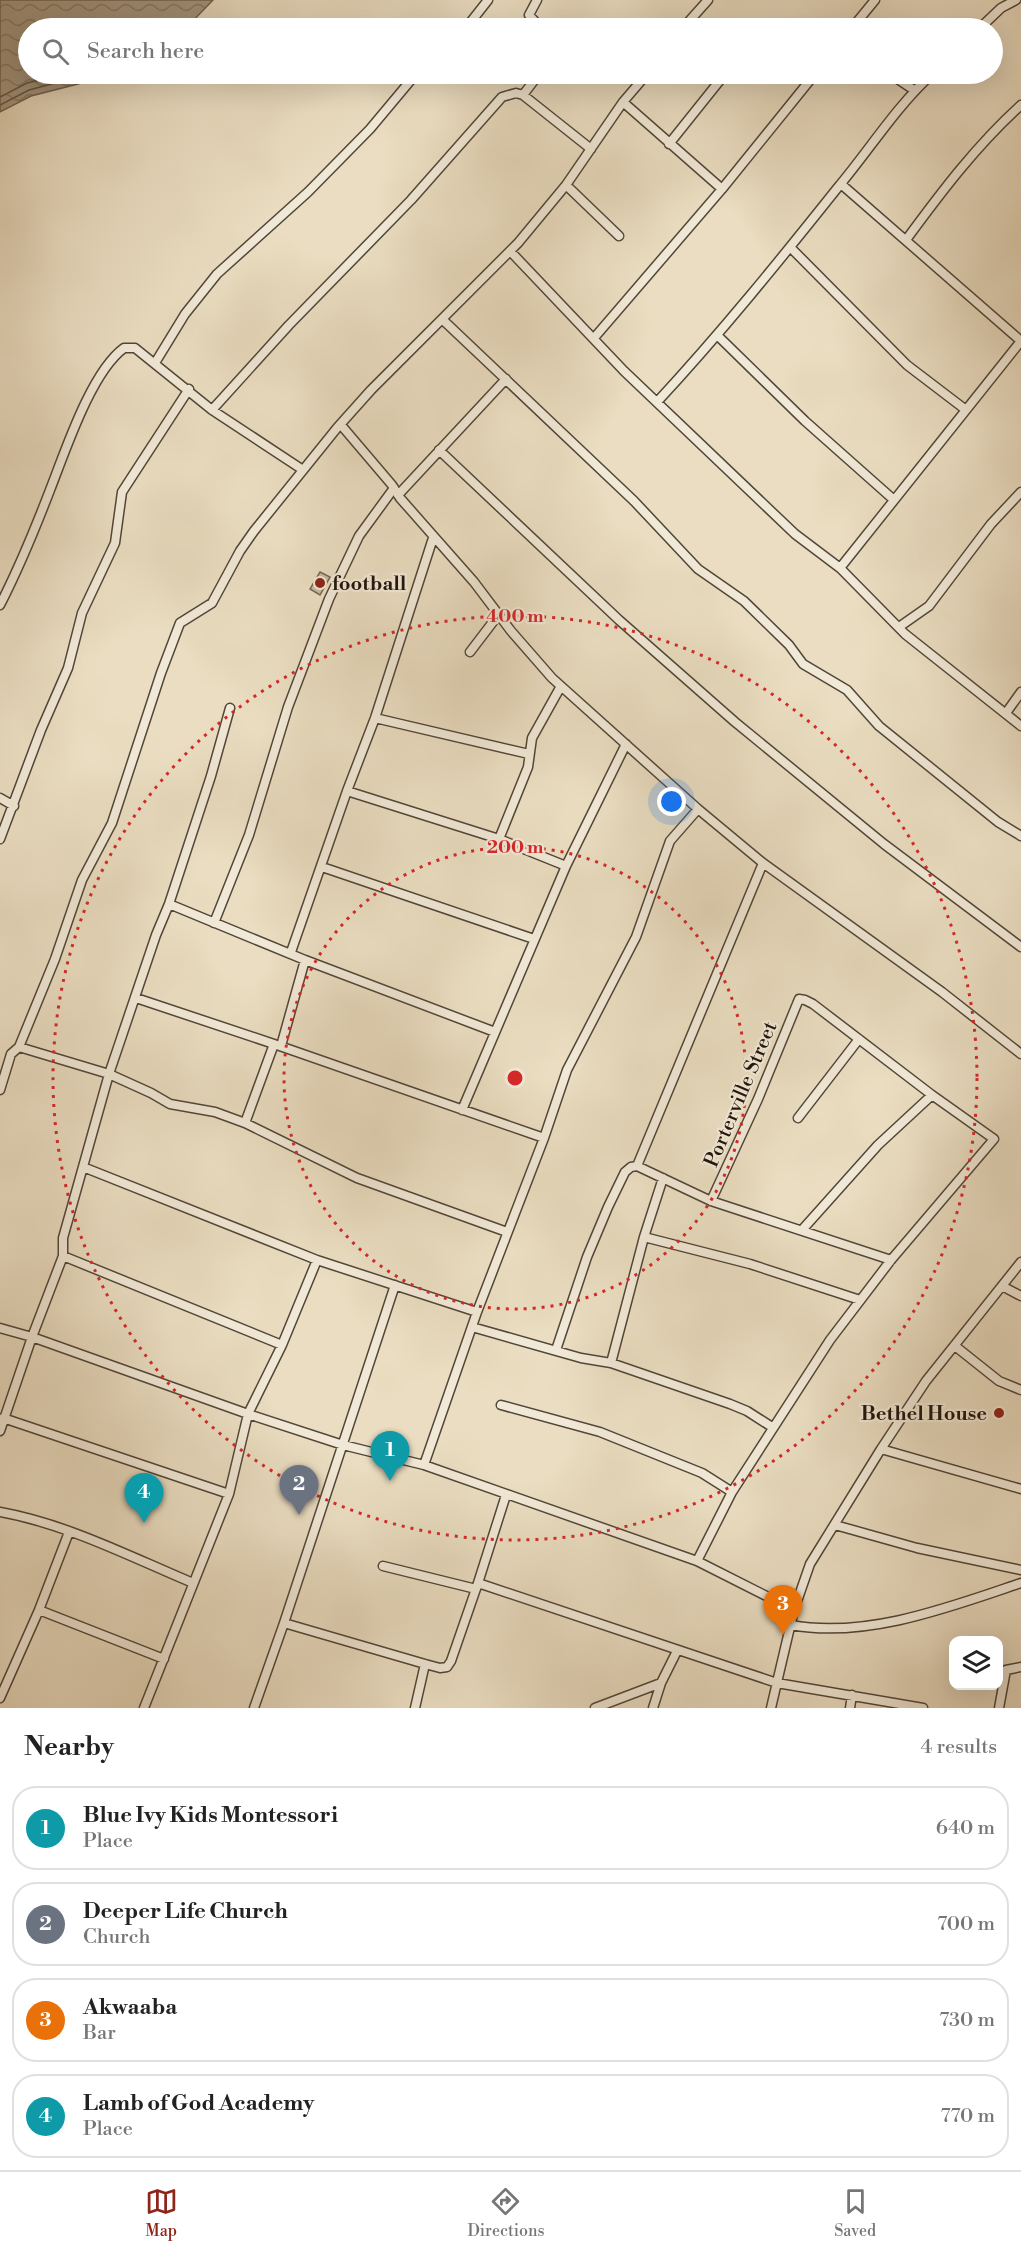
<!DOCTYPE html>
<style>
:root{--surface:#fff;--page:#f2f2f2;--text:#222;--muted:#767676;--line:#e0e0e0;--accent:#8f2418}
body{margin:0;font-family:"Libre Bodoni",serif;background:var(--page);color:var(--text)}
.controls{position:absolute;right:18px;bottom:18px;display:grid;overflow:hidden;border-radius:12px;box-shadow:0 6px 24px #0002}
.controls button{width:54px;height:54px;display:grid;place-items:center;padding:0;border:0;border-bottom:2px solid var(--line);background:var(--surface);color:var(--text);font:30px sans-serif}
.you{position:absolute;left:672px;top:802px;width:21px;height:21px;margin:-15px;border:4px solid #fff;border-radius:50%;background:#1a73e8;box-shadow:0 0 0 9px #1a73e833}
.badge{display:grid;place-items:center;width:39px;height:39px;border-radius:50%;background:var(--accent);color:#fff;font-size:20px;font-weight:700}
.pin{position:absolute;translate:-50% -50px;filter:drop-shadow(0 2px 3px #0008)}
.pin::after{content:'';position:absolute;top:32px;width:21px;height:18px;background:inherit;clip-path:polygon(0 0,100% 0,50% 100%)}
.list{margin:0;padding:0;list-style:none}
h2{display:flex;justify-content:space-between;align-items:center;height:78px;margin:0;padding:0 24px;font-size:26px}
h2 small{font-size:20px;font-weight:400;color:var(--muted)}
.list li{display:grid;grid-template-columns:39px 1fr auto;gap:18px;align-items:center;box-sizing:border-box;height:84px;margin:0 12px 12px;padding:0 12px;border:2px solid var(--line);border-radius:24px}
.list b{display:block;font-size:22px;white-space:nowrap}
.list p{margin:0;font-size:20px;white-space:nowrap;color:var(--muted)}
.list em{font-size:20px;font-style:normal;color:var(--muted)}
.icon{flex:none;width:33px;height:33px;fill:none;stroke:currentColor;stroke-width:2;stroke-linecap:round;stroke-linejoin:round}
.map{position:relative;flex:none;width:1021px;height:1708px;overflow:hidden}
.search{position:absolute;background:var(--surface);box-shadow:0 6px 24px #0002;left:18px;right:18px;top:18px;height:66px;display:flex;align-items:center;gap:15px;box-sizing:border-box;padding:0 21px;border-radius:33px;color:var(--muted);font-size:22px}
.sheet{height:462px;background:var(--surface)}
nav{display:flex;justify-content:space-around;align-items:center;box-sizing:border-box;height:84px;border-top:2px solid var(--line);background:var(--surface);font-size:16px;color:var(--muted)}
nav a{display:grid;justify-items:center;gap:3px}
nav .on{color:var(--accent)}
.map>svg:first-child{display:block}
.green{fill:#c8bba2;stroke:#746756;stroke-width:1.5}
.water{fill:url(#water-waves);stroke:#706353;stroke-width:1.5}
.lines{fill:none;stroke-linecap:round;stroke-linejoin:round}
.shore{stroke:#625647;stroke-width:1.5}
.minor-casing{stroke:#524638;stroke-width:11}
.minor{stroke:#f1e9d7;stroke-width:8}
.ring{fill:none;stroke:#d62828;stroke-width:3;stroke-dasharray:3 6}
.poi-dot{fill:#8f2418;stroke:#f1e9d7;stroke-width:2}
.labels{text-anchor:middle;stroke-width:4.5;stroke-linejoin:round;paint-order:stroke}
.poi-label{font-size:20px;font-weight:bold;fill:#20130b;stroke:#f1e9d7;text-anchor:start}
.street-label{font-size:20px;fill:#20130b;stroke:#f1e9d7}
.centre{fill:#d62828;stroke:#f1e9d7;stroke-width:3}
.ring-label{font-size:18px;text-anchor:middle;font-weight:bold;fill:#d62828;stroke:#f1e9d7;stroke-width:4.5;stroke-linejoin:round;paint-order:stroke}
</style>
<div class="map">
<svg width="1021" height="1708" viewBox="0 0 1021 1708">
<defs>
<pattern id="water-waves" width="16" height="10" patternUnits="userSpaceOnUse" patternTransform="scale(1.5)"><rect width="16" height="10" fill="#a59883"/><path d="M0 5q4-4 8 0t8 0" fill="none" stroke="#867b69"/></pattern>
</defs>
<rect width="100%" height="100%" fill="#eaddc1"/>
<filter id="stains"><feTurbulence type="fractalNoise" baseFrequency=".00333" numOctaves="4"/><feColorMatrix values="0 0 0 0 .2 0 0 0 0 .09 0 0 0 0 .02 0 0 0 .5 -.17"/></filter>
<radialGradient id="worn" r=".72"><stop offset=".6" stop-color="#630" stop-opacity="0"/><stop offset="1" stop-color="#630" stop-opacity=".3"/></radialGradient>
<path class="green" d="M320,572L330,577L320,595L310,589Z"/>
<path class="water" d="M0,0H213L186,28H28V74H106L78,84L31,96L0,112Z"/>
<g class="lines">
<path class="shore" d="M0,97L27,83L65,74
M0,105L29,90L89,74"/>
<g class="minor-casing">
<path id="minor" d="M537,0L529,15L541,28
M466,28L488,0
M683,28L708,0
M852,28L875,0
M980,28L1001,8L1016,0
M890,74L914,90
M523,95L539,74
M623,102L722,189
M669,144L725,74
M841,184L1021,341
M566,185L619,236
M906,240C942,191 976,146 1021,105
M790,247L907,365L966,410
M511,252L624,371L795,534L840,568L905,634L1021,726
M443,320L634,501L698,569L744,601L789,645L803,664L847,690L879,726L998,822L1021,836
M718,336L805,421L894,500
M594,338L722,189L815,74
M155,363L185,314L217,274L308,192L370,129L416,74
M657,402C721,333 780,260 839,186C870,149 896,107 932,74
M212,410L289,325L411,200L502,97L516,93L523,95L591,149
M341,425L392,485L400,498L474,582L511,631L552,678L698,809L763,863L942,992L1021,1054
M439,450L619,620L735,722L884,844L1021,947
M398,495L506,379
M840,568L1021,341
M0,605C19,568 35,529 50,490C65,452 91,372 124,348H135L212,410L303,470
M899,627L929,606L991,524L1021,492
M470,652L499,614
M1006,713L1021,692
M375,718L529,754
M347,791L375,718L433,538
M0,798L14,806
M0,839L41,730L68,668L82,613L115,543L122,492L189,389
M499,839L528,767L532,738L561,686
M322,867L534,939
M169,904L211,776L230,708
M214,923L249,835L288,707L329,599L359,536L394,488
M291,952L347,791L499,839L566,866
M136,998L274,1044L544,1138
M281,1046L305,960
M19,1047L55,959L82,880L112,823L161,673L180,623L212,603L240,551L254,531L337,428L371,390L518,243L566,185L623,102L647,74
M0,1090L11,1054L19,1047L109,1074L151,1093L170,1104L215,1112L245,1123L357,1178L507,1232
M462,1110L566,866L626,744
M798,1118L859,1039
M245,1123L274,1044
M637,1166L763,863
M83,1167L317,1260L477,1312
M802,1230L878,1145L932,1095
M644,1237L750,1264L860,1300
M63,1256L282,1345
M1002,1286L1021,1296
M472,1327L581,1358L611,1363L730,1404L747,1411L772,1427
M0,1328L32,1337L248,1414L343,1445L424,1465L697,1561L794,1610
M955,1346L999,1381L1021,1390
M556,1350L587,1257L608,1207L625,1172L631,1167L637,1166L711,1201L891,1260
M611,1363L644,1237L663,1178
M501,1405L600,1432L702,1473L732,1492
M3,1418L229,1494
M0,1431L32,1337L63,1256V1238L109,1074L156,935L169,904L305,960L495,1032
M881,1449L1021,1489
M424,1465L477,1312L544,1138L567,1070L636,937L670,841L698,809
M506,1495L478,1583L777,1683L923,1708
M0,1512C67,1524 131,1557 193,1583
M835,1525L917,1548L1021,1570
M697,1561L732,1492L830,1340L891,1260L994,1139L932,1095L813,1004L805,1000L799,999L758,1099L711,1201
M383,1566L476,1589
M39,1610L164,1659
M284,1623L425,1664L440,1668L447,1667L451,1661L478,1583
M791,1625C866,1639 950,1607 1021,1583
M0,1698L39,1610L69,1532
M144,1708L229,1494L248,1414L282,1345L317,1260
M254,1708L284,1623L395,1285
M415,1708L425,1664
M595,1708L661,1683
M653,1708L661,1683L677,1651
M771,1708L794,1610L810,1564L881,1449L926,1381L1021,1262
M850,1708L852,1695
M999,1708L1006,1670L1021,1667"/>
</g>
<use href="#minor" class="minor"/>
</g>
<g class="ring">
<circle cx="515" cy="1078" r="231"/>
<circle cx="515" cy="1078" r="462"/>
</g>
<g class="poi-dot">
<circle cx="320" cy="583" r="6"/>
<circle cx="999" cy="1413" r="6"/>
</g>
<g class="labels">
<g class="poi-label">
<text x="332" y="590">football</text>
<text x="987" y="1420" text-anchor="end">Bethel House</text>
</g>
<g class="street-label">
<text transform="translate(740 1094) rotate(-67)" y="7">Porterville Street</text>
</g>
</g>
<circle cx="515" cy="1078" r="9" class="centre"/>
<g class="ring-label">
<text x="515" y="622">400 m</text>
<text x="515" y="853">200 m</text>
</g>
<rect width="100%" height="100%" filter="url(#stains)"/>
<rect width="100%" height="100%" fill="url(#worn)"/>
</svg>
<div class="controls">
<button><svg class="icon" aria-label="layers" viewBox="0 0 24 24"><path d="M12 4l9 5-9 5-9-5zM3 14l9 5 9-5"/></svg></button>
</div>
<div class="you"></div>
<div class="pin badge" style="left:390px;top:1481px;background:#0f9aa8">1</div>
<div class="pin badge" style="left:299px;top:1515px;background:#6b7280">2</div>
<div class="pin badge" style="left:783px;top:1635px;background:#e8710a">3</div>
<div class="pin badge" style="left:144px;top:1523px;background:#0f9aa8">4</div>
<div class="search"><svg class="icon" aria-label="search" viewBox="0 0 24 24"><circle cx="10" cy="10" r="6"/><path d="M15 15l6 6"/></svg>Search here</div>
</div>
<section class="sheet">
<h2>Nearby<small>4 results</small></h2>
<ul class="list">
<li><span class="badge" style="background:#0f9aa8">1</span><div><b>Blue Ivy Kids Montessori</b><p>Place</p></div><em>640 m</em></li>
<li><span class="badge" style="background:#6b7280">2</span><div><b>Deeper Life Church</b><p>Church</p></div><em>700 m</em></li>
<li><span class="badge" style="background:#e8710a">3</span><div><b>Akwaaba</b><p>Bar</p></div><em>730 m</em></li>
<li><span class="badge" style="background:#0f9aa8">4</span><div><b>Lamb of God Academy</b><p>Place</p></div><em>770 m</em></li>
</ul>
</section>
<nav>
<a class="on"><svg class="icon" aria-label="map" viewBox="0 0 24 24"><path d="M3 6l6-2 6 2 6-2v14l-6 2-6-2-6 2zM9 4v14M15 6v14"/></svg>Map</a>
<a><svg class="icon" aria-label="directions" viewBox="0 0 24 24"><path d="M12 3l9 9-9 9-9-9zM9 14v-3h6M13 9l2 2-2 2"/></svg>Directions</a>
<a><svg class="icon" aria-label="saved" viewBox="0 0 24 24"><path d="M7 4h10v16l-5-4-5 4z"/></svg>Saved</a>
</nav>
